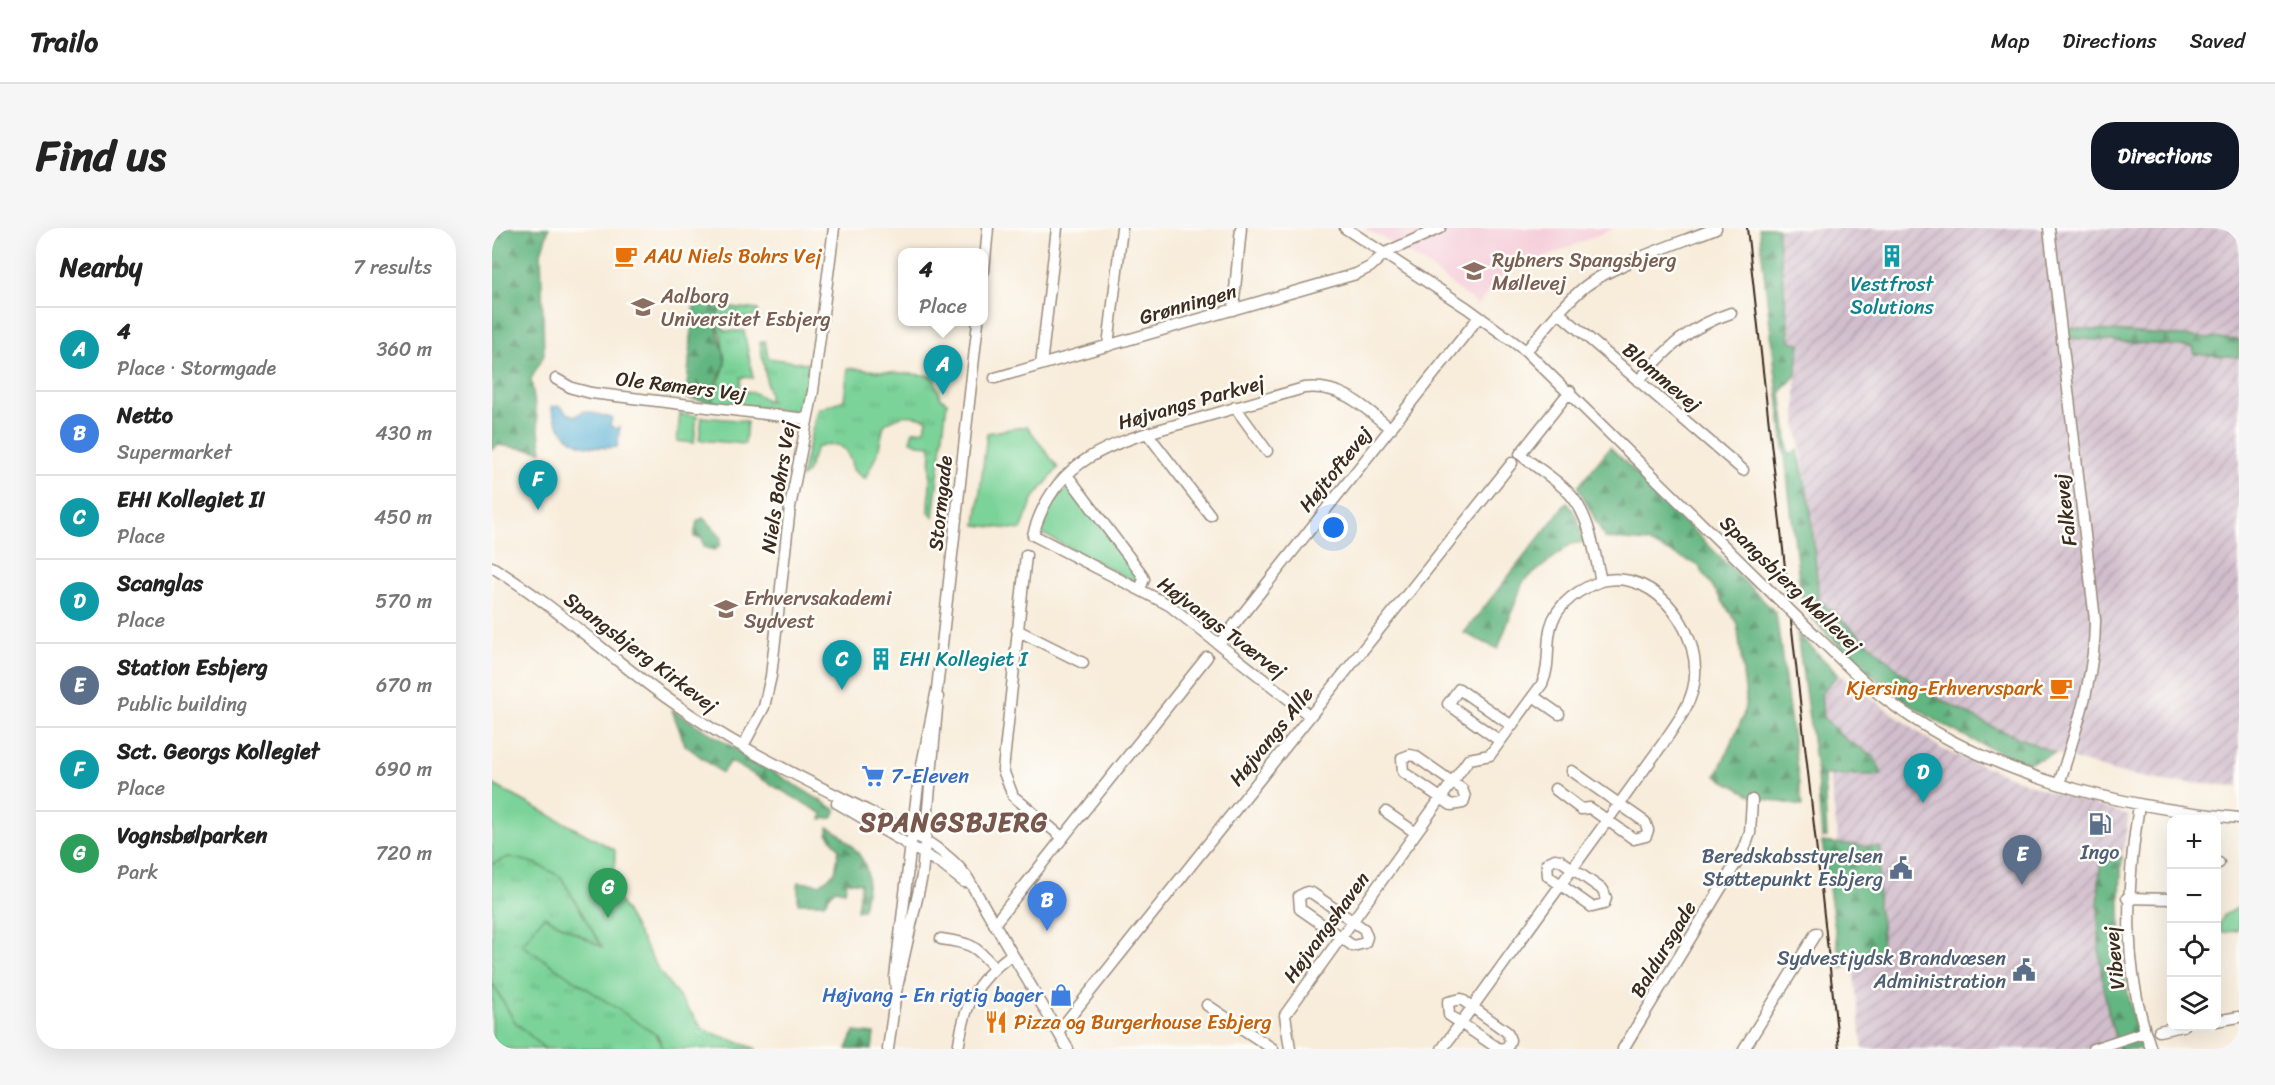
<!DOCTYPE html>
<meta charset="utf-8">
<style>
:root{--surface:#fff;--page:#f6f6f6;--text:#222;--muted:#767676;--line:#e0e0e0;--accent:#111827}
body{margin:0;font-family:Sriracha,sans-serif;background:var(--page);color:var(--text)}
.controls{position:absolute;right:18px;bottom:18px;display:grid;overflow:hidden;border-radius:12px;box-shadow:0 6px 24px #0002}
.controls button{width:54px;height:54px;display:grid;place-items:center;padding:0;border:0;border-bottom:2px solid var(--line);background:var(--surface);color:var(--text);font:30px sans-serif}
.you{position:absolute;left:842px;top:300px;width:21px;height:21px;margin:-15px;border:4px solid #fff;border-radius:50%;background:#1a73e8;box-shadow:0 0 0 9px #1a73e833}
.badge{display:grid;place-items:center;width:39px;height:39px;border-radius:50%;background:var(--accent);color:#fff;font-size:20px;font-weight:700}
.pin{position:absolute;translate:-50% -50px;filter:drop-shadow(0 2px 3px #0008)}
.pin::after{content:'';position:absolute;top:32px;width:21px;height:18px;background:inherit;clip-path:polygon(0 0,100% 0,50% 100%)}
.popup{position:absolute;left:406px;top:20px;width:90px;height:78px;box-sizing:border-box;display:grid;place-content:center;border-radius:12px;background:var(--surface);filter:drop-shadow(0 2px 4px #0005);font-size:20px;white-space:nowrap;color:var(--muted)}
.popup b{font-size:22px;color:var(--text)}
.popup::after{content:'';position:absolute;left:50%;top:100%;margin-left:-12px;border:12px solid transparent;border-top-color:var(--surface)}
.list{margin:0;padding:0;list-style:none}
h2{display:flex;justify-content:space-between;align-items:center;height:78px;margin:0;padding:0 24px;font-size:26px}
h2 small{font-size:20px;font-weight:400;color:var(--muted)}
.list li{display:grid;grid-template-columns:39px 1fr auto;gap:18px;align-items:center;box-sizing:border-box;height:84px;padding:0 24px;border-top:2px solid var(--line)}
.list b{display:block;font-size:22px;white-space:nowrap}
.list p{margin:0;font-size:20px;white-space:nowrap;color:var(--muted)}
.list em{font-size:20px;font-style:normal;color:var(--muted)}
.icon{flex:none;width:33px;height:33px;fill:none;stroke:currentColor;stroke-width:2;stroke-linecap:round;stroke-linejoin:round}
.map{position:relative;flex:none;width:1747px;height:821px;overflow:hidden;border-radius:24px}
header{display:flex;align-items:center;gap:36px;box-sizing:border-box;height:84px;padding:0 30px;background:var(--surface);border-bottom:2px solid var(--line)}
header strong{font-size:28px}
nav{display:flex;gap:33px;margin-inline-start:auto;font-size:21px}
.intro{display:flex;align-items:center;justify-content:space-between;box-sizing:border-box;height:144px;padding:0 36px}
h1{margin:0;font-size:42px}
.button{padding:15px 27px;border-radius:24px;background:var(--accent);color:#fff;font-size:21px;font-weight:700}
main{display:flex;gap:36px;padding:0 36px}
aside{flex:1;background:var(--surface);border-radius:24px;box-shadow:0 6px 24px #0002}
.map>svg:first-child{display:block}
.built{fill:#f5cfdb}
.industrial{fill:url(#industrial-furrows)}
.grass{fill:url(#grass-tufts);stroke:#5b7e5c;stroke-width:1.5}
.forest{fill:url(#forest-firs);stroke:#507050;stroke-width:1.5}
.green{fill:#7bd399;stroke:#5b7e5c;stroke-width:1.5}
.water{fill:#58b0d5;stroke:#4a6d7a;stroke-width:1.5}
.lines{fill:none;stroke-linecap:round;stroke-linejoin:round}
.stream{stroke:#58b0d5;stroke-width:2}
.minor-casing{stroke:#9a8b7c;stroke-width:13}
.minor{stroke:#fff;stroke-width:10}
.rail{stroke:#3b2a1e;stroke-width:2}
.minor-bridge-casing{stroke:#9a8b7c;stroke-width:13;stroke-linecap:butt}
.minor-bridge{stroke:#fff;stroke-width:10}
.labels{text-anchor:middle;stroke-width:5;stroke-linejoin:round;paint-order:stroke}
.food-label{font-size:20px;fill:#c56008;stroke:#fdfcf7;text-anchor:start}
.education-label{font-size:20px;fill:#785e54;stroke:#fdfcf7;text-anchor:start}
.culture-label{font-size:20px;fill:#0d838f;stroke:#fdfcf7}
.street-label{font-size:20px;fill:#3b2a1e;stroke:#fdfcf7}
.shop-label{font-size:20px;fill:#366cbe;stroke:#fdfcf7;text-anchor:start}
.service-label{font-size:20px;fill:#4e5e75;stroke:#fdfcf7;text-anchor:end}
.district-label{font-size:26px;font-weight:bold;letter-spacing:1.5px;fill:#77574e;stroke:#fdfcf7}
</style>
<header>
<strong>Trailo</strong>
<nav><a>Map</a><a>Directions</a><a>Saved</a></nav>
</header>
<div class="intro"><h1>Find us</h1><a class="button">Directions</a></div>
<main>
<aside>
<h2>Nearby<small>7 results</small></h2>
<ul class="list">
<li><span class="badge" style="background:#0f9aa8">A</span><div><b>4</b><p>Place · Stormgade</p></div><em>360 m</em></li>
<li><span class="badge" style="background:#3f7fe0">B</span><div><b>Netto</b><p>Supermarket</p></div><em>430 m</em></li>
<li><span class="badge" style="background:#0f9aa8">C</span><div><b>EHI Kollegiet II</b><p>Place</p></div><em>450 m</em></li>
<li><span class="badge" style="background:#0f9aa8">D</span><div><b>Scanglas</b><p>Place</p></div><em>570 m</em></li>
<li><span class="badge" style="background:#5c6f8a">E</span><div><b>Station Esbjerg</b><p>Public building</p></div><em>670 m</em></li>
<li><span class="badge" style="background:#0f9aa8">F</span><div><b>Sct. Georgs Kollegiet</b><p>Place</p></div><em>690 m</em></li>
<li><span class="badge" style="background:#2e9e5b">G</span><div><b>Vognsbølparken</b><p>Park</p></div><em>720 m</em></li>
</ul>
</aside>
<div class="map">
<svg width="1747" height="821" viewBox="0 0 1747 821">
<defs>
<pattern id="industrial-furrows" width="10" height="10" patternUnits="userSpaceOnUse" patternTransform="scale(1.5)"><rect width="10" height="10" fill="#d1bdcc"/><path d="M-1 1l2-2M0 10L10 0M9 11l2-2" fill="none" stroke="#ab9aa5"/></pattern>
<pattern id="grass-tufts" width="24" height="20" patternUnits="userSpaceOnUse" patternTransform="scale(1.5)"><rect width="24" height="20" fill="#7bd399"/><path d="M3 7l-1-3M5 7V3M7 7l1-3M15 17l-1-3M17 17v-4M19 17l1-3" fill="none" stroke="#6bb583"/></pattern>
<pattern id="forest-firs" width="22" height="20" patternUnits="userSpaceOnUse" patternTransform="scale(1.5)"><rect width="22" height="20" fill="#64b581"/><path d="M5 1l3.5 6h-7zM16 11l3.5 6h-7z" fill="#549369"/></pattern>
</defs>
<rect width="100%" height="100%" fill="#fdfcf7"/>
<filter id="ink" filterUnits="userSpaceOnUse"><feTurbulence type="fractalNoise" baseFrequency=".0167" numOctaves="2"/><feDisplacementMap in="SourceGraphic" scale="12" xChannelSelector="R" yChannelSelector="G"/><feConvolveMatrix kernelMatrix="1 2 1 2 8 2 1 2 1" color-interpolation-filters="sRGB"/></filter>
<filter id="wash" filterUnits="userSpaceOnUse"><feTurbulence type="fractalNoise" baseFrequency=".008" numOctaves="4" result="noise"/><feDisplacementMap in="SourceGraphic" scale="24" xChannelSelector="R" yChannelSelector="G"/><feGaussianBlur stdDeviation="1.35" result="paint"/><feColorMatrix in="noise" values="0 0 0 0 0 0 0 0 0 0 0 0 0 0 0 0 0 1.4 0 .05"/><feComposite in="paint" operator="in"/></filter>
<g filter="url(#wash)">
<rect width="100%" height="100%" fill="#f8ecda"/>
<path class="built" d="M872,0H1123L1009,48L986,77L936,38L897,13Z"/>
<path class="industrial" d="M1285,0H1747V558L1677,554L1622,544L1563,525L1499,498L1430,462L1327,372L1318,276L1304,195V147L1308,116L1298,113Z
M1346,446L1451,522L1550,561L1637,587L1630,629L1609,628L1605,673L1606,718L1612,764L1627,821H1371L1328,466Z"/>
<path class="grass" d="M231,78L266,82L265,87L256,90L231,87L230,99L233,103H252L261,150L249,149L248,162L263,165L278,174L268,114L273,113L276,130L318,136L311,181L303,183L220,174C222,160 235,142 233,130C231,123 230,118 230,111C228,95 215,94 231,78Z
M356,140L441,148L449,170L455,174L441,289L437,284L439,217L426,216L418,212L421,203L433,202L435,191C417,185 408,186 392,197L386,224L373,251L361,242C356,218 348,212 324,220L315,245L309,249L325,182L352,172Z
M17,628L43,635L69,649L172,821H53L23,794L0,755V636Z"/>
<path class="forest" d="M0,0H57L49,25L52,127L39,151L50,223L6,217L0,221Z
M1267,0H1285L1298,113L1308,115L1304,147L1289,164L1297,227L1306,222L1318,276L1327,372L1430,462L1499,498L1563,525L1537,535C1465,511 1402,472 1348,418C1330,402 1317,392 1309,369Z
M202,75L231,78C215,94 234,116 233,137L224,155L220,174L194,170Z
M1577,100L1747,112V129L1703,126L1701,119L1578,110Z
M1118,219L1284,385L1310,578L1262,569L1224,548L1251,489L1254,471L1245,395L1206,337L1155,314L1113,310L1086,259Z
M1075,274L1085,289L1092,314L1079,316L1031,354L1006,421L972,405Z
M211,290C219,296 224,302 229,310L228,317L223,322L211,319L210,310L202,309L205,293Z
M1305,405L1346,446L1329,466L1331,489L1353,511L1382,528L1390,547H1332L1335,610H1330L1325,547Z
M180,482L344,582L340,590L329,591L331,586L238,533L230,545L193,517Z
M336,599C345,602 349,607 355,613C381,638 377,649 371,682H365L369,655L355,653L353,663L343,661L332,675H306V654L328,656L343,644L347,621L336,606Z
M1330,614L1388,619L1386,681L1390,697L1389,733L1372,727L1349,741Z
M1609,627L1630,629C1625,695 1629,758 1651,821H1627C1605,758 1603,693 1609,627Z
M362,804L382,806L380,821H355Z"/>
<path class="green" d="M188,186L205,188L202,215L185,213Z
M210,189L255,193L253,216L207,212Z
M535,198L566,240L541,271L529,302L484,297L495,205Z
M580,258L646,348L645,355L549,305C550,287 564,267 580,258Z
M0,556L123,622L122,663L168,744L212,802L265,821H172L166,808L30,717L52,688L110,719L69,649L43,635L17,629L0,636Z
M1747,679V702L1730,705L1727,697L1732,687Z
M0,755L23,794L53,821H0Z"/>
<path class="water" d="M68,178L75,185L83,188L93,183L120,190L118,197L124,201L128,199L125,219C89,222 70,215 59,179Z"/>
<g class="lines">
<path class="stream" d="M0,814L10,821"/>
</g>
</g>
<g filter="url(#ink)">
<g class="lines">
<g class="minor-casing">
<path id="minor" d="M853,0L975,80L1034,123L1283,368
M1557,0L1603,392C1603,450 1584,501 1567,556
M492,43L496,0
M741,82L749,0
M1066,84L1251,242
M616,118L630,0
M1034,123C1052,102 1069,79 1090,61C1118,37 1188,15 1224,0
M549,137L565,0
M503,150L864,46L878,39L893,25L948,0
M64,151L80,160L99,165L314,191
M1146,153C1176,120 1196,99 1239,85
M743,179L775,223
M655,205L718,287
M575,247L649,345L652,351L648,361
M534,327L511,542L521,568L571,610
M0,339C64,378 118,430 179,473C241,518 310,550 378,584C412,602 452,617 475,649L576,821
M525,402L591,435
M1321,405C1345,427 1367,451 1392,470C1492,546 1624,579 1747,590
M727,416L987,89
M1041,468L1067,486
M818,488L677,377L541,307C563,226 627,213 698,193C736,182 774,171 812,160C850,156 871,178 899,201
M1008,513L956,476L967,461L1020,498
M251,518L272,479L279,448L298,279L321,163L342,0
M918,527L923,528L970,561L973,569L971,575L959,577L911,544L910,530Z
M1063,561L1089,581L1098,580L1142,611L1154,608L1156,602L1153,594L1080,543
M345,575L449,636L472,654
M1647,578C1634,660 1630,741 1659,821
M894,584L924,605
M1063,631L1068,632L1111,662L1114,670L1112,676L1100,679L1056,648L1055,635Z
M1724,635H1727
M815,664L820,665L872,701L875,709L873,715L861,718L808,681L807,668Z
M1635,670L1680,671
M502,696L715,429
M449,711C478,715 483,717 502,739
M404,764L403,749L426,557L445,461L486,94
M715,777L781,821
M1724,793L1747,789
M1667,803L1691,798
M566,804L1020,235
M396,821L404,764L430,648L446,469
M466,821C473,776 482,754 519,727
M798,821L793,787L977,531L998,527L1050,456C1057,441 1055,426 1057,409C1059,380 1083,363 1109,353C1102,324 1098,287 1077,265C1063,250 1043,239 1028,226L1078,163
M950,821L1172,514C1183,497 1196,481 1201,461C1214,410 1166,339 1109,353
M1007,821L957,787L956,774L969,771L1015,804L1018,812L1016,818L1009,821
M1131,821L1252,622L1258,605L1260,572
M1252,821L1324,705
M1601,821L1653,804"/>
</g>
<use href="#minor" class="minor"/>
<path class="rail" d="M1255,0L1347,821"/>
<g class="minor-bridge-casing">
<path id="minor-bridge" d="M1283,368L1321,405"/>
</g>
<use href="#minor-bridge" class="minor-bridge"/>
</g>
</g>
<defs>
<g id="cafe-bare" transform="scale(1.8)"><path d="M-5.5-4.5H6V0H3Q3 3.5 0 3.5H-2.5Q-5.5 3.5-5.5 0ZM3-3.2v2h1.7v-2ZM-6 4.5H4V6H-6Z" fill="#e8710a" stroke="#fdfcf7" stroke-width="2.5" paint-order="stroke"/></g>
<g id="building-bare" transform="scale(1.8)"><path d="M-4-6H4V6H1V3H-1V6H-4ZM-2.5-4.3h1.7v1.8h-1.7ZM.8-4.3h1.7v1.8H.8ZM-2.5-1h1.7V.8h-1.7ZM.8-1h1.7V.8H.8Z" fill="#0f9aa8" stroke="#fdfcf7" stroke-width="2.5" paint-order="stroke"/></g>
<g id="school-bare" transform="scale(1.8)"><path d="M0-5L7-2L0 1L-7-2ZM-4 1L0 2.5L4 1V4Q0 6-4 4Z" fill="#8d6e63" stroke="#fdfcf7" stroke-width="2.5" paint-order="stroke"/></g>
<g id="university-bare" transform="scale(1.8)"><path d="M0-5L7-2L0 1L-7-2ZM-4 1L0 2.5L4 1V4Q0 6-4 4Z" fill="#8d6e63" stroke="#fdfcf7" stroke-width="2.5" paint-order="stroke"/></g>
<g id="supermarket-bare" transform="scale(1.8)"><path d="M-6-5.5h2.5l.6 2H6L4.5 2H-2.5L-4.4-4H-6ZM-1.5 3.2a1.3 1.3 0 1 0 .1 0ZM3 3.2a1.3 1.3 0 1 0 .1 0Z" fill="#3f7fe0" stroke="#fdfcf7" stroke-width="2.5" paint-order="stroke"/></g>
<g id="fuel-bare" transform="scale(1.8)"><path d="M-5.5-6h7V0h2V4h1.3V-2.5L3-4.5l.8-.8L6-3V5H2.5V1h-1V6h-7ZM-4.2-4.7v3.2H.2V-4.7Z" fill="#5c6f8a" stroke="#fdfcf7" stroke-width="2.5" paint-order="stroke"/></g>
<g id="civic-bare" transform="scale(1.8)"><path d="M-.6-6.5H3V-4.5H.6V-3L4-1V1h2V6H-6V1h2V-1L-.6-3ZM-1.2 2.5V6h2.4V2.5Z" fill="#5c6f8a" stroke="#fdfcf7" stroke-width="2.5" paint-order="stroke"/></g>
<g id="shop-bare" transform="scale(1.8)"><path d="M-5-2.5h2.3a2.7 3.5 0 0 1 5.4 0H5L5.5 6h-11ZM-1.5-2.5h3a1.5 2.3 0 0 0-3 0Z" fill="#3f7fe0" stroke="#fdfcf7" stroke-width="2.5" paint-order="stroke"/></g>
<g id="restaurant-bare" transform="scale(1.8)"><path d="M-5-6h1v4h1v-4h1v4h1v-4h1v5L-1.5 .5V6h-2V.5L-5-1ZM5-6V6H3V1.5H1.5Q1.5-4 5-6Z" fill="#e8710a" stroke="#fdfcf7" stroke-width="2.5" paint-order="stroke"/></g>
</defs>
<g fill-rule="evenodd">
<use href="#cafe-bare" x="134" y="28"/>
<use href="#building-bare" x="1400" y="28"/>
<use href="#school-bare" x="982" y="43"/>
<use href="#university-bare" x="151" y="79"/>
<use href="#university-bare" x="234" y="381"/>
<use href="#building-bare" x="389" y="431"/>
<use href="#cafe-bare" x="1569" y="460"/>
<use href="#supermarket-bare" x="381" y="548"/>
<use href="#fuel-bare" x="1608" y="596"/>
<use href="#civic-bare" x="1409" y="640"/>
<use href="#civic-bare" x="1532" y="742"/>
<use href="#shop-bare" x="569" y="767"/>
<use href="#restaurant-bare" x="504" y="794"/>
</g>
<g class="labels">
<g class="food-label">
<text x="152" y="35">AAU Niels Bohrs Vej</text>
<text x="1551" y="467" text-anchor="end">Kjersing-Erhvervspark</text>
<text x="522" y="801">Pizza og Burgerhouse Esbjerg</text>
</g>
<g class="education-label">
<text x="1000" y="39">Rybners Spangsbjerg<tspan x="1000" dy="23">Møllevej</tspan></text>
<text x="169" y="75">Aalborg<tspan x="169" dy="23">Universitet Esbjerg</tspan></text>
<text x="252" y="377">Erhvervsakademi<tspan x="252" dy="23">Sydvest</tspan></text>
</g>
<g class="culture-label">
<text x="1400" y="63">Vestfrost<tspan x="1400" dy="23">Solutions</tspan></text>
<text x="407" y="438" text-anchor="start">EHI Kollegiet I</text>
</g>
<g class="street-label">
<text transform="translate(696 76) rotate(-16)" y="7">Grønningen</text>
<text transform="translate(1170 149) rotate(40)" y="7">Blommevej</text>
<text transform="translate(189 158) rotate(7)" y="7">Ole Rømers Vej</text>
<text transform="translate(699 174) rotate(-16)" y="7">Højvangs Parkvej</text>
<text transform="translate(843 241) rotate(-51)" y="7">Højtoftevej</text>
<text transform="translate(286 259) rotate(-81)" y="7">Niels Bohrs Vej</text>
<text transform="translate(448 275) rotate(-84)" y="7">Stormgade</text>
<text transform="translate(1573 282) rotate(-97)" y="7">Falkevej</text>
<text transform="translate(1299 356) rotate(44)" y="7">Spangsbjerg Møllevej</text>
<text transform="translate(730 399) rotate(37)" y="7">Højvangs Tværvej</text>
<text transform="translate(149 424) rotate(37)" y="7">Spangsbjerg Kirkevej</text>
<text transform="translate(779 508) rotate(-51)" y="7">Højvangs Alle</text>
<text transform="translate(834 699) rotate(-54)" y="7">Højvangshaven</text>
<text transform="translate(1171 721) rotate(-59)" y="7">Baldursgade</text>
<text transform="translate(1622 730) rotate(-96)" y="7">Vibevej</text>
</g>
<g class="shop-label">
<text x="399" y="555">7-Eleven</text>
<text x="551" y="774" text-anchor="end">Højvang - En rigtig bager</text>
</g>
<g class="service-label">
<text x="1608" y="631" text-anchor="middle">Ingo</text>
<text x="1391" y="635">Beredskabsstyrelsen<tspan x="1391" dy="23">Støttepunkt Esbjerg</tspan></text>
<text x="1514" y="737">Sydvestjydsk Brandvæsen<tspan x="1514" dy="23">Administration</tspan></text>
</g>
<g class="district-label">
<text x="462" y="603">SPANGSBJERG</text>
</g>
</g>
</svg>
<div class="controls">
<button>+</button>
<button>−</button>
<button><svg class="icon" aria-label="locate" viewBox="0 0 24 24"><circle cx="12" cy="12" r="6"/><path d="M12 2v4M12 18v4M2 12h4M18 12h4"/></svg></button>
<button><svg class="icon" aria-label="layers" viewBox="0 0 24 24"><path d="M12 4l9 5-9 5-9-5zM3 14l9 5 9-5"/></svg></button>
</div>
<div class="you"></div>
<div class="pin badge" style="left:451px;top:167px;background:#0f9aa8">A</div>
<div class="popup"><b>4</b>Place</div>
<div class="pin badge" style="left:555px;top:703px;background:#3f7fe0">B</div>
<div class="pin badge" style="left:350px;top:462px;background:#0f9aa8">C</div>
<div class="pin badge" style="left:1431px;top:575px;background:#0f9aa8">D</div>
<div class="pin badge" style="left:1530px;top:657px;background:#5c6f8a">E</div>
<div class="pin badge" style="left:46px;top:282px;background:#0f9aa8">F</div>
<div class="pin badge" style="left:116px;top:690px;background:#2e9e5b">G</div>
</div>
</main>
